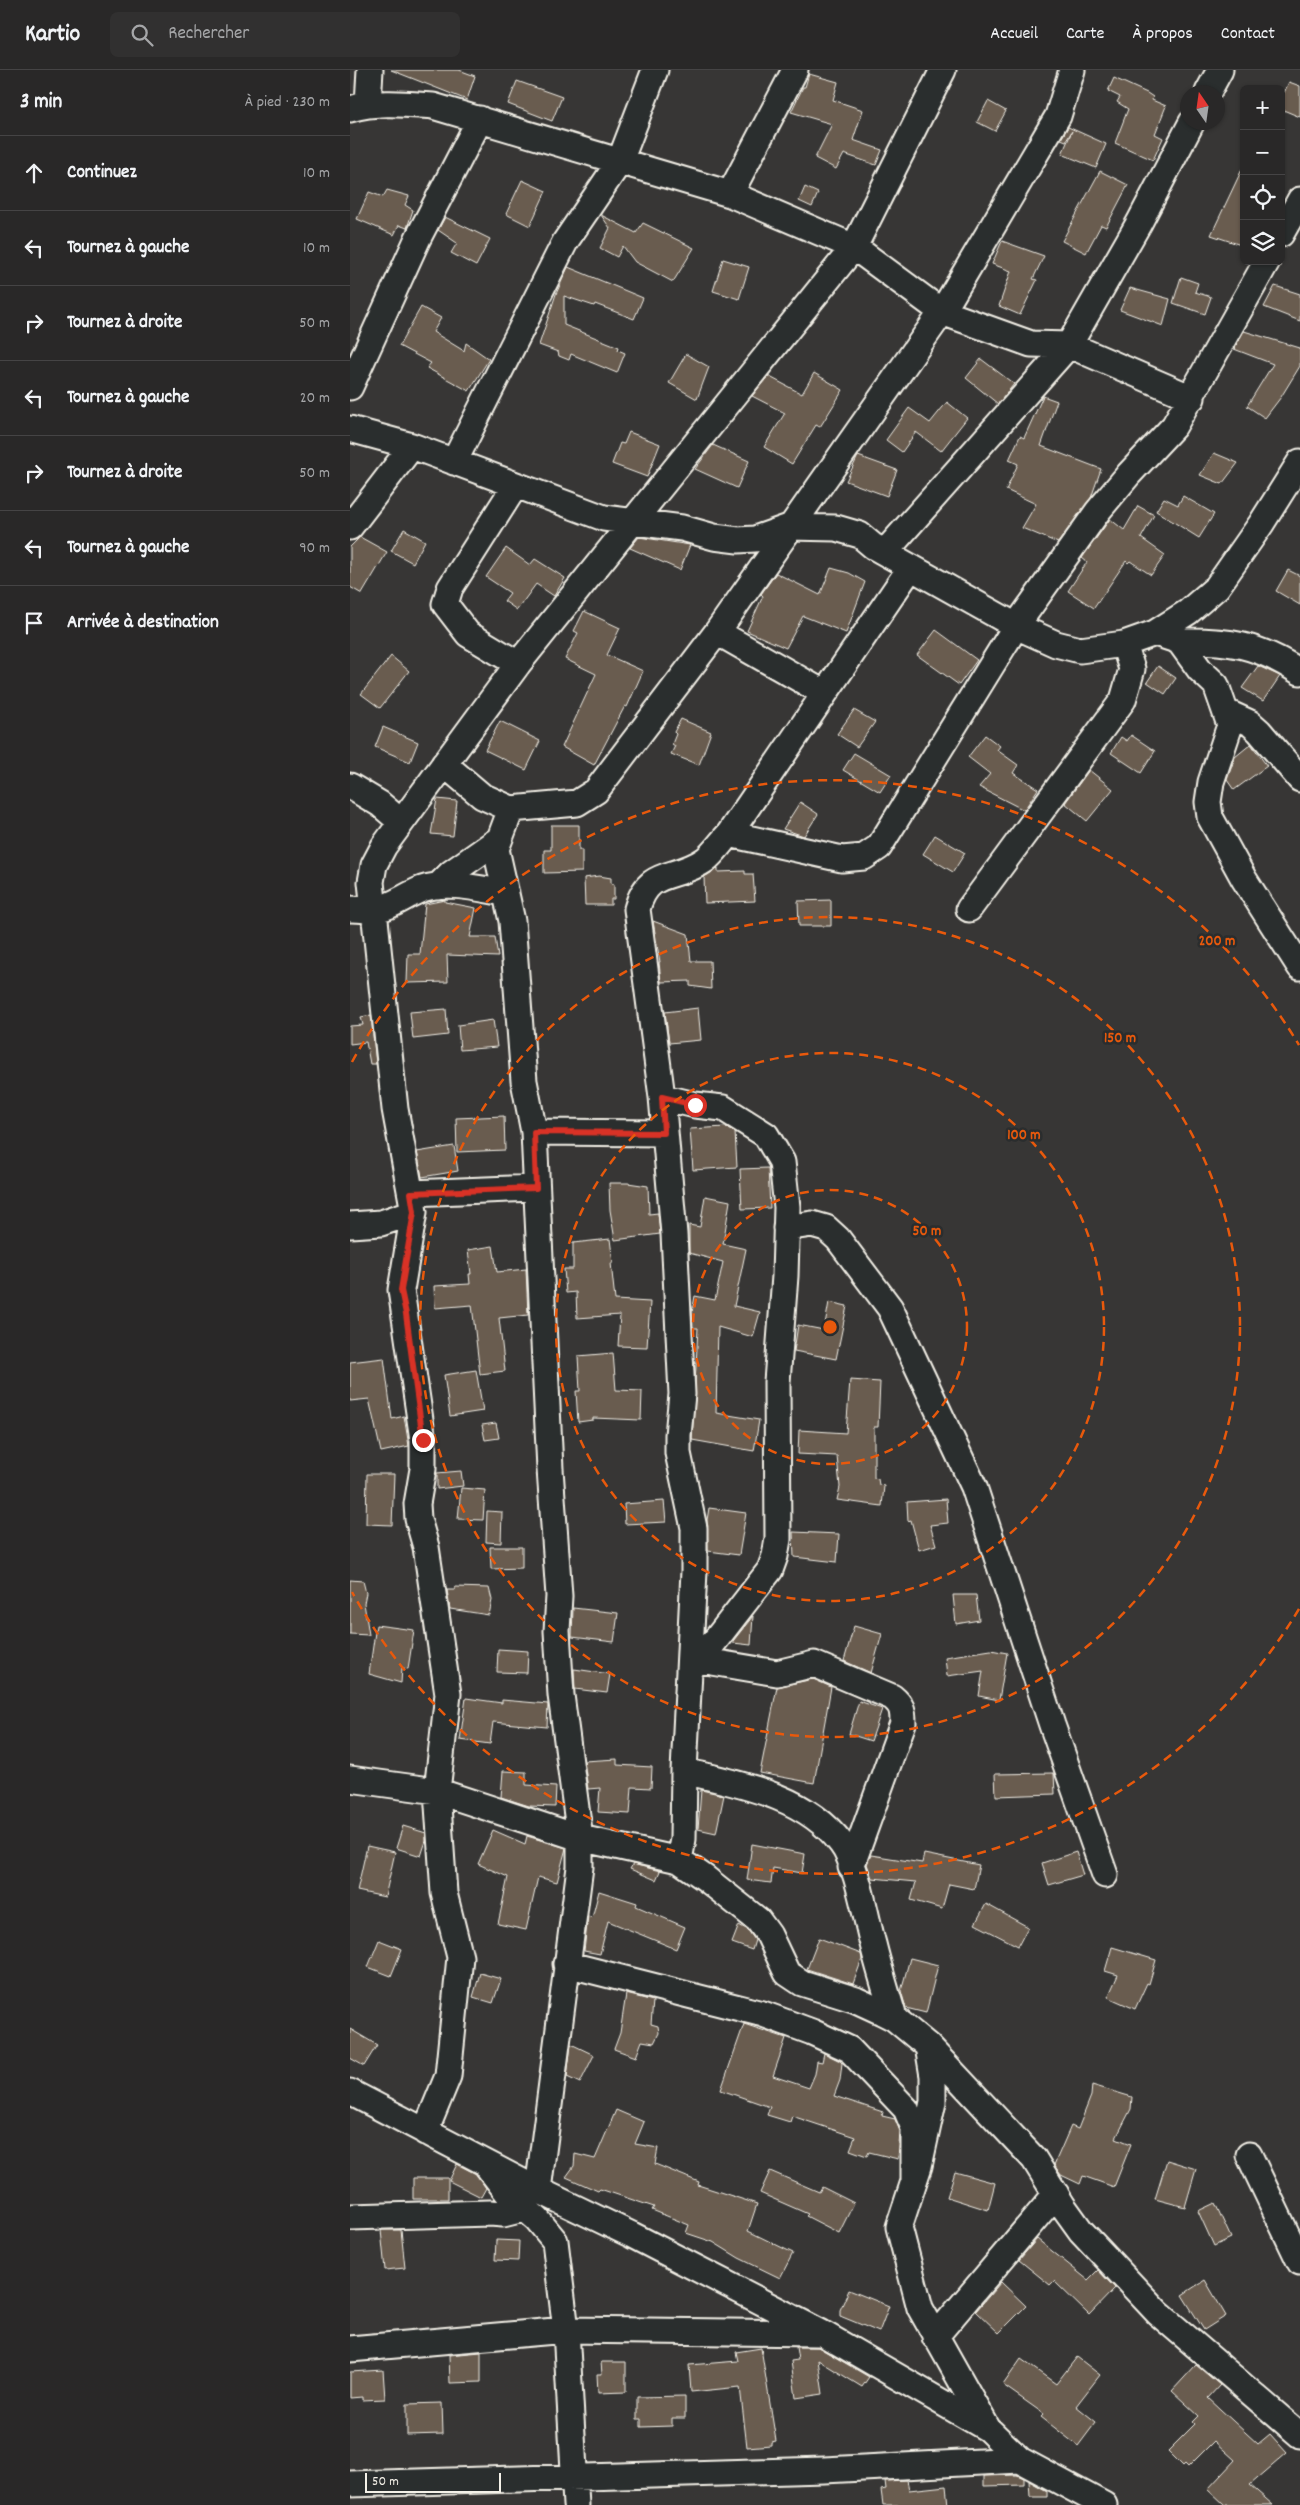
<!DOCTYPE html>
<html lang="fr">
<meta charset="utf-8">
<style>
:root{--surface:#292828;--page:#313030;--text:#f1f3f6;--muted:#a5a6a8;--line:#454445}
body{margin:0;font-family:Dekko,sans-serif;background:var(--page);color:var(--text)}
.controls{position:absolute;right:15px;top:15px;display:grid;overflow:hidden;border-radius:8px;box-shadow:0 1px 4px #0004}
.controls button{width:45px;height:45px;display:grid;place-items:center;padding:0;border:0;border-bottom:1px solid var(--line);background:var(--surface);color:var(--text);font:25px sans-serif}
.compass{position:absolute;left:830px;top:15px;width:45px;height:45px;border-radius:50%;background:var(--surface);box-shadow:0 1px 4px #0004;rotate:347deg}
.scale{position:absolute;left:15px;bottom:12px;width:136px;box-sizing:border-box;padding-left:5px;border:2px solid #f4f1e8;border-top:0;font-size:14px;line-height:18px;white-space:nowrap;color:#f4f1e8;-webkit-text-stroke:4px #2a2d2e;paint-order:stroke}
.stop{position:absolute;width:15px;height:15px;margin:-11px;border:4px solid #d93025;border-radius:50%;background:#fff}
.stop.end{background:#d93025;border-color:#fff;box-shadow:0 1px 5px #0008}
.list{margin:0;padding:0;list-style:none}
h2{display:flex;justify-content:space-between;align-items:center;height:65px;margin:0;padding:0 20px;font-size:21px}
h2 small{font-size:16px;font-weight:400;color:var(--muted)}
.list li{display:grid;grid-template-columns:32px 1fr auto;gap:15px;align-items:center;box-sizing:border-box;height:75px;padding:0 20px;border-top:1px solid var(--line)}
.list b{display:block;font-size:19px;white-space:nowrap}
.list em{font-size:16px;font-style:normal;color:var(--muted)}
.icon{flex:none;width:28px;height:28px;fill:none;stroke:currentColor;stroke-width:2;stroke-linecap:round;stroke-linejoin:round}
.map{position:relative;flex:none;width:950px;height:2435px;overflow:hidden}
header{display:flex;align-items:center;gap:30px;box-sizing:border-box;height:70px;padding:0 25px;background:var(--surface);border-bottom:1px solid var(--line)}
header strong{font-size:24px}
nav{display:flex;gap:28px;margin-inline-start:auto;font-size:18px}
.search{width:350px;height:45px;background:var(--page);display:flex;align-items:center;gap:12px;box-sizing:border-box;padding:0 18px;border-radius:8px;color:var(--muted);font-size:19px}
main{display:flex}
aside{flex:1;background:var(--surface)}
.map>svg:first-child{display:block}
.building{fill:#695b4f;stroke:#f4f1e8}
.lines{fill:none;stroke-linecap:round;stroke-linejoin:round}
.minor-casing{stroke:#f4f1e8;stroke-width:29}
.minor{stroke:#2a2d2e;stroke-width:25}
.route{stroke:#d93025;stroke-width:6}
.ring{fill:none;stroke:#e8590c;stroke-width:2.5;stroke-dasharray:9 6}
.centre{fill:#e8590c;stroke:#2a2d2e;stroke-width:2.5}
.ring-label{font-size:15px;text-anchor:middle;font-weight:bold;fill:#e8590c;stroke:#2a2d2e;stroke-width:5;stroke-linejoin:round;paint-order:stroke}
</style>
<header>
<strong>Kartio</strong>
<div class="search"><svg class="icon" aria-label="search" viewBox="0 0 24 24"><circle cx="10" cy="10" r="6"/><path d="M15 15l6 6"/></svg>Rechercher</div>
<nav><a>Accueil</a><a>Carte</a><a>À propos</a><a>Contact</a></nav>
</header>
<main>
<aside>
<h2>3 min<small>À pied · 230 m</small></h2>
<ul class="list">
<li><svg class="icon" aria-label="ahead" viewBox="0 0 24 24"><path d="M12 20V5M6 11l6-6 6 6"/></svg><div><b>Continuez</b></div><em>10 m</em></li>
<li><svg class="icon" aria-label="left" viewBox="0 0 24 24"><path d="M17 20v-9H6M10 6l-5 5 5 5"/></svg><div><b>Tournez à gauche</b></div><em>10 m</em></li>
<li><svg class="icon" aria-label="right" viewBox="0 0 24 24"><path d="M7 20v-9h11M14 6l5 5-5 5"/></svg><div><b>Tournez à droite</b></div><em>50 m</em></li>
<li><svg class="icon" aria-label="left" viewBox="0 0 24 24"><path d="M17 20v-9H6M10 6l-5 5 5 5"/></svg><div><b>Tournez à gauche</b></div><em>20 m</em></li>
<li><svg class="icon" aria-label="right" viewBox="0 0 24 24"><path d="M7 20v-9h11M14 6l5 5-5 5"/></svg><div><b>Tournez à droite</b></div><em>50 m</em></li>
<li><svg class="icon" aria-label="left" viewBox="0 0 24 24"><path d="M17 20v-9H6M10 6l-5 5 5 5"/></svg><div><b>Tournez à gauche</b></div><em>90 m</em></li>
<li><svg class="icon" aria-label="arrive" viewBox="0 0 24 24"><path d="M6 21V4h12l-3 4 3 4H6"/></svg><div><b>Arrivée à destination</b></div></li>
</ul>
</aside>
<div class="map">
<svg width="950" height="2435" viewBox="0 0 950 2435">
<rect width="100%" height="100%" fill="#373635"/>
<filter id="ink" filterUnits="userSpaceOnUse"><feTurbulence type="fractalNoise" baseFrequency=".02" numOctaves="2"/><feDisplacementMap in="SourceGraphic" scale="10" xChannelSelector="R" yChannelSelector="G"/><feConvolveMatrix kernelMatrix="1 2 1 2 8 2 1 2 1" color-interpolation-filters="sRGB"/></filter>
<g filter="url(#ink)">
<path class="building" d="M41,0H109L125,6L117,30Z
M459,4L488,12L483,30L513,40L503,70L532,80L526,95L494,84L486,99L465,88L482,54L441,42L453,17H455Z
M764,8L797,23L803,27L802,30L816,36L805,64L813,68L803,90L765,73L778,39L767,32L770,27L758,21Z
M167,11L212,27L202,51L158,34Z
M939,12L950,16V47L931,39V29Z
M638,31L656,41L645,61L627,52Z
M718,57L756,74L746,98L712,84L722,61L716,71L711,69Z
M894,95V176L861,165Z
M750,101L778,115L756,157L751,155L736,183L712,171Z
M172,110L196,121L180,156L156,144Z
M455,117L468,123L462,137L449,131Z
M37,120L59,126L55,135L63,140L57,158L49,155L44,165L7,149L19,122L33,127Z
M251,145L286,163L293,153L344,178L323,212L285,192L273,176L267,187L250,178L260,158Z
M95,147L140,169L126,196L101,183L107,173L88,160Z
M652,171L694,186L683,209L687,210L670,245L649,236L661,201L642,194Z
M373,189L399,197L389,229L363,221Z
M218,197L293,228L284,249L245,234L244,236L214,226V255L269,277L268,280L275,283L267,303L221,284L219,290L209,286L208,282L189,275L206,224Z
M831,207L848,213L845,222L861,227L855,244L823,233Z
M925,216L950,224V251L914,237Z
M780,218L820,229L813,256L770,240Z
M71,237L91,248L83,262L114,281L116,273L139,289L119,321L77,298L81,293L49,276Z
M894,261L950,278V296L931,327L915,348L897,336L923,294L884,279Z
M336,284L359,297L347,329L319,313Z
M631,289L664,314L648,334L616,308Z
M464,303L493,320L470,357L466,355L442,394L414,377L435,343L402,326L418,306L452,324Z
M693,326L707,331L691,376L751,399L741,428L708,473L672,458L686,434L656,420L668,394L659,390L670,366L674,368Z
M597,332L617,348L591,381L566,362L552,382L536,370L559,338L580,353Z
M279,362L310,374L297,407L262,394L270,373L274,374Z
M363,375L399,391L387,418L345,399Z
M864,383L888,393L872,414L850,405Z
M508,386L547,400L537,426L496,411Z
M833,426L864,444L849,468L806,441L814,428L828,435Z
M788,436L804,445L791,468L815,485L801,505L780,491L778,493L776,491L744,538L718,521L737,492L732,488L760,449L774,460Z
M54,459L75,471L63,493L41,481Z
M10,467L37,482L12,524L0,517V477Z
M289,467L340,475L330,500L280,478Z
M156,478L180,495L185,489L215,508L204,526L186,514L167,540L154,531L160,523L136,507Z
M481,498L499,503L515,512L496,563L453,546L436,578L397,561L413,526L411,524L426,503L470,525Z
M938,500L950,506V535L926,521Z
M234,541L270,558L257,585L293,601L277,637L275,636L244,695L212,677L246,604L215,589L228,563L224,561Z
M586,560L627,590L609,615L567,585Z
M41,586L59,601L30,638L11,624Z
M808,596L826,608L815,624L797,612Z
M908,596L930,606L913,631L892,618Z
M504,640L525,652L507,677L487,664Z
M331,649L361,662L349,695L321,684L325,676L322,674L326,664L324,662Z
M150,651L190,671L176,700L135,680Z
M33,657L68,672L60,692L25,677Z
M635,665L650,676L647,680L668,695L663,703L688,719L674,740L629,717L640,704L618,687Z
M781,665L805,681L791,703L761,683L771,667L777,671Z
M901,674L917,696L884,720L877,710L885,687Z
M504,683L541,705L530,722L493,700Z
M739,700L763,719L737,751L715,733Z
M87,729L107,731L103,766L81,764Z
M450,732L468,744L454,766L433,759Z
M201,755H229V780H232V802L194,803V780H201Z
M585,765L615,783L603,802L573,784Z
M368,798V802L395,801V804H403L405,831L355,833L354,807Z
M249,806L261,808V814L264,815V829H261V835H235L234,808Z
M95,830V832L126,838L120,867H145L148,887L97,885L98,912L57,913L58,884H70L75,834Z
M481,830V856H449L448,831Z
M303,851L338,864L341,891H360L361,919L340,916V911L311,912L309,892H310Z
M348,938L351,970L319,973L315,942Z
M96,939L98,965L63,969L60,942Z
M21,945L26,994H20L16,972L0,974V956L13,955L11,947Z
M143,950L147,977L110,980L108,955Z
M154,1046L155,1080L107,1082L106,1048Z
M376,1057L385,1062L387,1097L343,1100L340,1059Z
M104,1076L108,1101L72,1107L67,1082Z
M418,1098L420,1138L392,1139L390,1099Z
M259,1113H278L298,1116L299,1144L308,1143L310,1164L265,1170L260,1140Z
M355,1126L380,1131L373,1174L396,1179L384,1236L410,1242L403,1267L368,1257L366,1343L409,1350L404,1381L342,1370L348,1258H343L342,1242L345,1226L365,1230L373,1192L339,1183V1155L350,1157Z
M260,1169L263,1193H261L265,1230L300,1232L297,1277L268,1276L270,1245L227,1248L226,1222L216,1223L214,1199H223V1173Z
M143,1176L147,1202L176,1199L178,1245L149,1248L155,1301L130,1304L122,1235L85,1238L84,1216L120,1214L119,1204H121L118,1180Z
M479,1232L497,1236L486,1289L444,1281L448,1255L474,1260Z
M263,1283L266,1320L292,1321L291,1350L243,1348V1350L228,1352L226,1321H230L228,1286Z
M34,1288L42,1349L54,1346L59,1376L31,1382L19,1329L0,1331V1292Z
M126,1300L133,1341L100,1346L94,1305Z
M500,1310L530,1312L528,1357H524V1408L528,1409L529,1415L534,1416L532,1436L487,1430L490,1417L487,1386L448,1384L449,1360L496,1363Z
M146,1353L149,1368L135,1370L132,1355Z
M111,1401L113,1416L87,1419V1403Z
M17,1404H44L42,1455L16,1454Z
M111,1418L135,1420L133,1450L108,1449Z
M596,1429L598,1453L580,1455L586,1475L569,1480L561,1450L558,1451L557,1432Z
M314,1431L316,1452L275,1454L274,1434Z
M359,1438L396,1443L389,1485L358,1481L357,1450Z
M137,1441L152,1442L151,1473L136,1472Z
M443,1462L489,1464L487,1492L444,1487Z
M140,1477H172V1498L141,1499Z
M0,1510L13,1511L16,1523L14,1533L19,1565L0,1564Z
M105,1517L139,1518L142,1530L139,1545L100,1539L97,1520H105Z
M603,1525H626L629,1550L606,1554Z
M223,1538L268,1543L264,1572L222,1567Z
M403,1546L401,1575L383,1573V1571Z
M26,1555L64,1560L58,1599L52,1598L51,1613L19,1604Z
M504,1556L532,1564L521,1603L494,1591Z
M148,1579L178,1581L177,1603L147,1602Z
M641,1580L657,1583L649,1630L629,1626L633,1601L597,1606L595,1587Z
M224,1599L260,1604L257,1623L225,1619Z
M463,1609L481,1617L464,1713L410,1703L427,1617Z
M116,1628L152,1633V1630L198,1634L197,1657L143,1652L140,1674L110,1670Z
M509,1631L532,1639L521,1671L499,1664Z
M267,1689V1695L302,1697L301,1718L282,1717L280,1744L248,1742L250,1718L238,1719L234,1691Z
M153,1701L176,1702V1715L206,1717L205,1737L179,1736L151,1727Z
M704,1703L705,1724L646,1726L645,1704Z
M351,1720L374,1725L366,1763L348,1759Z
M53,1756L76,1763V1771L71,1786L46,1778Z
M143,1760L175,1774L177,1766L216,1778L207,1812L188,1807L176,1860L148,1854L158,1807L128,1794Z
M402,1774L455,1784L452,1803L423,1798L421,1813L397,1810Z
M17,1776L45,1782L35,1827L7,1821Z
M726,1782L733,1805L699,1815L692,1793Z
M574,1784L629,1795L624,1819L599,1814L592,1839L561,1830L566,1812L522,1808L517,1794L521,1785L572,1793Z
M283,1794L310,1801L306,1810L280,1799Z
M249,1821L287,1833L286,1836L335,1857L326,1879L258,1851L250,1884L234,1881L238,1846L242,1848Z
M636,1834L678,1857L668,1876L625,1854Z
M389,1855L398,1860L405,1870L402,1880L382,1873Z
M469,1868L511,1884L512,1889L503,1914L457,1899Z
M29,1870L52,1879L41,1906L18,1897Z
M762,1877L806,1890L799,1914L797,1913L785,1939L758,1927L768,1905L755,1901Z
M560,1888L588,1895L576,1943L556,1938L551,1921Z
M130,1903L151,1909L143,1933L123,1927Z
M276,1924L303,1931L301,1954L308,1956L309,1963L304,1973L292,1971L286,1987L264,1979L270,1963Z
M394,1954L436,1968L423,2006L459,2018L465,2004L467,1991L472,1992L474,1983L490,1991L492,1993L490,2010L484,2026L533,2042L532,2046L545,2049L550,2061L548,2089L519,2082L517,2086L500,2080L505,2067L442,2046L440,2052L417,2045L420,2037L371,2020Z
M0,1959L27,1975L14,1996L0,1988Z
M221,1974L244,1985L230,2013L217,2007Z
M742,2015L782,2027L781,2039L766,2068L781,2074L764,2117L733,2106L730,2114L711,2105L704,2095L721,2056L728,2059L741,2026Z
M266,2040L294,2052L285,2074L308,2078L305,2094L349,2112L348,2115L407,2134L398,2161L443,2183L430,2208L389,2188L363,2172L336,2163L339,2155L302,2140L304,2137L250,2119L248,2121L216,2107L224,2096L225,2084L245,2089Z
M817,2090L846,2099L835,2137L805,2129Z
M107,2094L126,2104L136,2118L131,2127L99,2111Z
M420,2101L469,2122L472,2117L504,2133L489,2163L456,2146L458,2144L410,2123Z
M605,2102L645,2113L638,2140L597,2127Z
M63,2108H98V2129H63Z
M865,2133L881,2168L864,2176L848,2141Z
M31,2160H51L55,2198L35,2200Z
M687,2169L738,2210L748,2200L765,2218L739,2245L704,2211L700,2215L669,2190Z
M146,2170L169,2171L168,2191L145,2190Z
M855,2210L876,2246L854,2260L832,2225Z
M651,2212L676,2236L649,2263L626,2241Z
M499,2220L539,2236L529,2262L490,2246V2240Z
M446,2277H468L519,2307L512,2317L468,2290L473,2324L446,2328L441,2291L448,2290Z
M411,2278L426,2371L421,2372V2375L397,2377L390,2317L341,2322L339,2295L388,2291L386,2282Z
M131,2282V2312L100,2313L99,2285Z
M727,2287L750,2305L726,2336L746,2352L728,2376L691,2347L694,2344L653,2315L671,2289L706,2314Z
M251,2292H276V2322L248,2323L247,2304H252Z
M846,2295L870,2315L858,2328L908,2374L920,2364L937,2383L900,2415L923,2435H875L858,2419L885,2390L864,2371L838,2397L835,2394L833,2396L818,2381L845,2354L843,2352L849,2346L822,2321Z
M33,2300L35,2329L12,2330V2327L0,2328V2302Z
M335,2326V2348H322V2356L291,2357V2349H287V2327Z
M92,2333L93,2364L57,2365V2334Z
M667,2405L674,2408V2415L634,2416V2406Z
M557,2410L559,2420L596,2416L598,2435H533L531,2420L536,2419L535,2411Z
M679,2411L697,2421V2427H680Z"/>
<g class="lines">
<g class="minor-casing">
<path id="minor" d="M858,22L870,0
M18,34L20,0
M0,39C28,31 54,34 83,36L380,124L504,177L592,242L681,274L719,275L842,328
M380,124L445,0
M931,164L950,130
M0,317L68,168L130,49
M0,359L62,376L254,448L332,458L364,467L388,470L405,469L439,457L486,458L510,465L523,476L666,556L706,574L730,580L774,574L805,563L838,542L867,517L911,454L950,392
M104,392L215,172L270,91L305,0
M165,416L100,518L95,534L118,564L168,594
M0,457L62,376
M535,482L719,275L789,153L842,52
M367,562L467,619L473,625
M805,563L829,571L850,600L866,615L880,655L861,712L858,732L860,747L894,809L950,897
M829,571C878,570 907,574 950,602
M876,642L900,653L909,661L950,709
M94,694L132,726L161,739L227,733L246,721L367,562L592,242L708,46L722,0
M0,716L30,734L51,752
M161,739L146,779L162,851L174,1011L184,1062L200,1399L209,1526L207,1561L211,1625L230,1768V1797L188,2120
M379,764L561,497
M88,816L101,803L148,770
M0,839C7,839 16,840 23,840C41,838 56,825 72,819C98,810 130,819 156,823
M619,839L773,630L782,599L774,574
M312,1027L345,1035L373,1038L416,1065L432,1092L437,1137L435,1206L427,1312L428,1469L425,1486L420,1500L350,1590L339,1599
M184,1062L314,1063
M61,1123L186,1118
M0,1155L31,1153L64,1142
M436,1158L462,1154L476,1158L488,1169L540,1238L624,1417L702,1655L755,1805
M350,1590L427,1603L464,1594L542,1627C552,1635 553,1640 553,1653L501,1797
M334,1701C388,1714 455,1725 491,1773C507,1793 516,1849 523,1874C529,1899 537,1924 544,1948
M0,1709L87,1721L230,1768L329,1790L355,1808L408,1850L419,1865L437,1903L452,1913L506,1930L532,1942L544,1948L578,1976L684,2089L713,2136L731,2161L808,2243L950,2365
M329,1790L333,1769L334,1701L344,1501V1458L328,1383V1365L332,1324L324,1164L312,1027L287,839C298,797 325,811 355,790C364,783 371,772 379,764L492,789L514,787L529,777L666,556L748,441L779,404L824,356L917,191
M216,1894L413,1944L462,1962L499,1979L556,2039L564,2058V2110
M578,1976L583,2006V2032L569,2096L549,2157L570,2238L638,2359
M0,2022L188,2120L282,2165L472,2263L638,2359L670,2390L754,2435
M75,2062L98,2006L110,1887L94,1823L87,1721L98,1624L76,1477L68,1449L67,1434L73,1399V1370L51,1220L64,1142L45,1039L21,812L24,795L34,776L168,594L504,177L593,0
M899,2085L950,2192
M138,2097L160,2126L187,2149L205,2171L216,2260L226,2435
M0,2147L140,2143L153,2144L173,2139
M585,2267L706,2124
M0,2279L216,2260L467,2263
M0,2414L474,2400L670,2390"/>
</g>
<use href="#minor" class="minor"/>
</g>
</g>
<g class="lines" filter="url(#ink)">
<path class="route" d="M73,1370L56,1244L51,1220L64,1142L61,1123L186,1118L184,1062L314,1063L312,1027L345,1035"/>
</g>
<g class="ring">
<circle cx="480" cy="1257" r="137"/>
<circle cx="480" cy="1257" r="274"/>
<circle cx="480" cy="1257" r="410"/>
<path d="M949 1539A547 547 0 0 1 2 1522M2 992A547 547 0 0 1 949 975"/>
</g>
<circle cx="480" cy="1257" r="8" class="centre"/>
<g class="ring-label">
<text x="867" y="875">200 m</text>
<text x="770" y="972">150 m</text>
<text x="674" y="1069">100 m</text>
<text x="577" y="1165">50 m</text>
</g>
</svg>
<div class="controls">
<button>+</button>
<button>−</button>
<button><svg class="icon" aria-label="locate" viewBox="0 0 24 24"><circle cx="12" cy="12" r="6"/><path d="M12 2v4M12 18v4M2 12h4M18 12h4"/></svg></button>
<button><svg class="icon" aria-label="layers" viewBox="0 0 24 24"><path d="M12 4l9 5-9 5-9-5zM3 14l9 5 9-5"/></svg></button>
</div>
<svg class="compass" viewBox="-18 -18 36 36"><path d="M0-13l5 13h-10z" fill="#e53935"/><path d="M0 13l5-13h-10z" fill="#a5a6a8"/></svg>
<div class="scale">50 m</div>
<div class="stop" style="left:345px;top:1035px"></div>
<div class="stop end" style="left:73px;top:1370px"></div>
</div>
</main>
